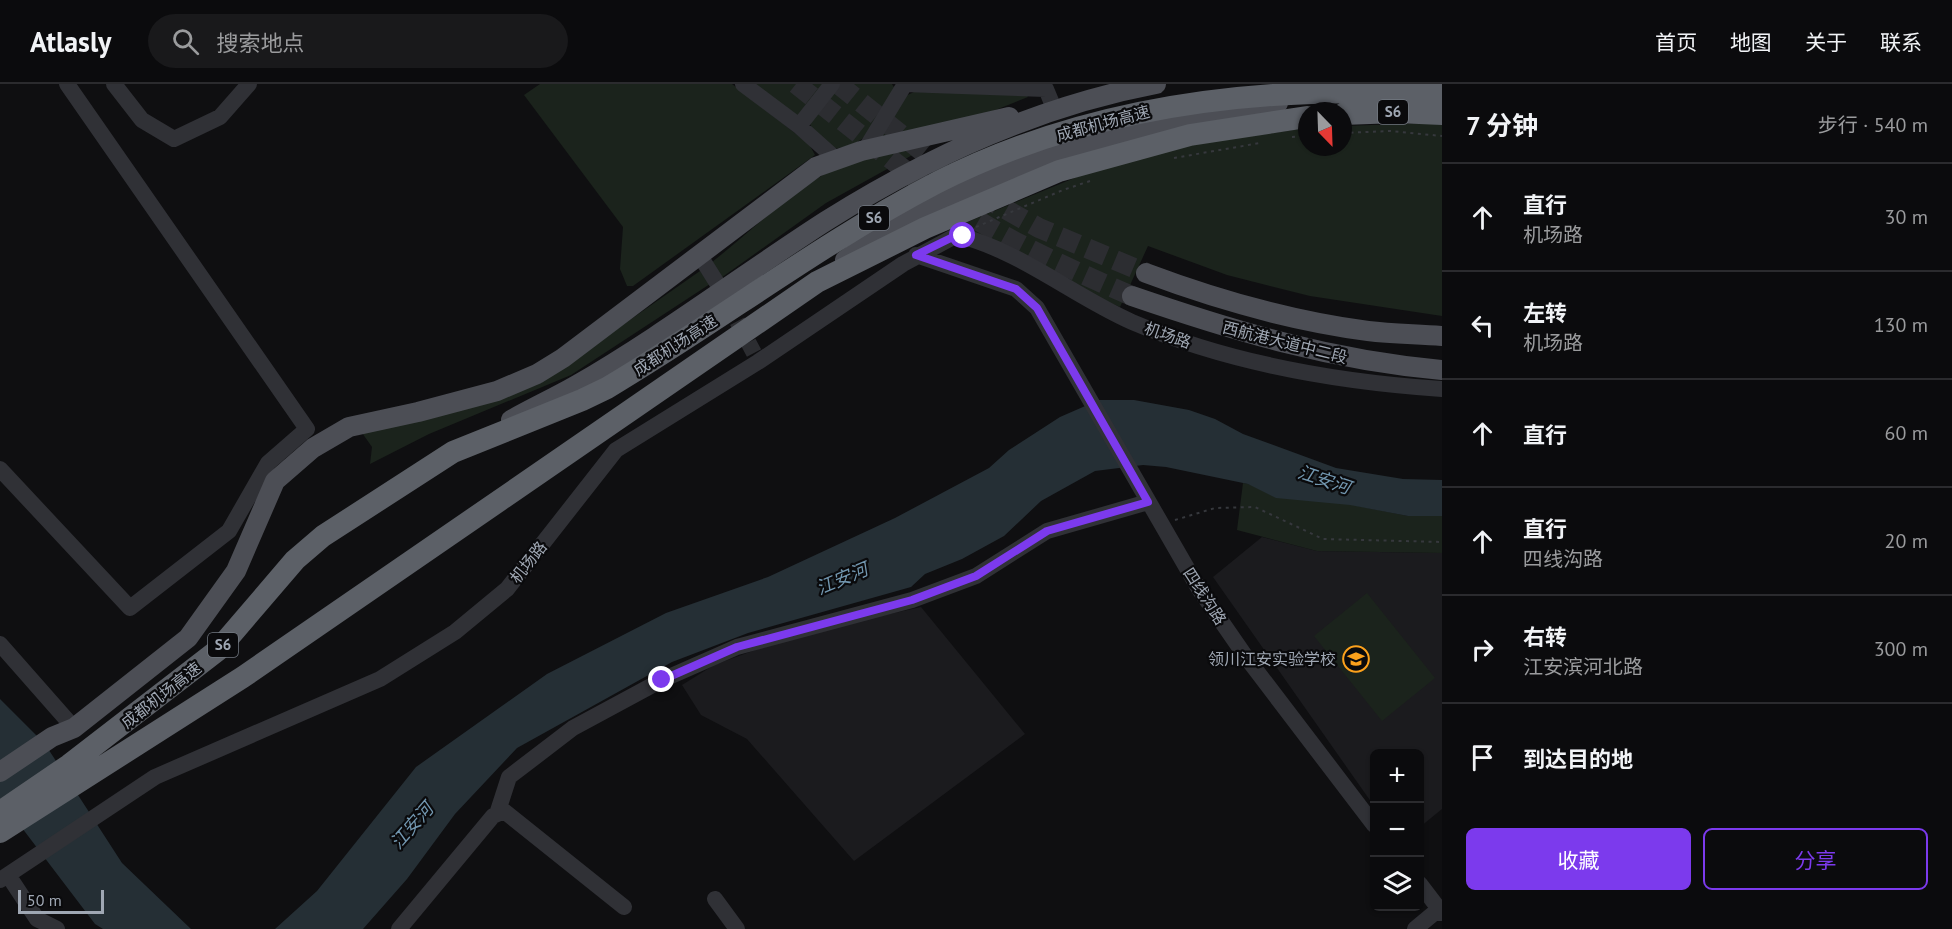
<!DOCTYPE html>
<html lang="zh">
<meta charset="utf-8">
<style>
:root{--surface:#0b0b0d;--page:#19191b;--text:#f1f3f6;--muted:#9a9b9d;--line:#2b2b2e;--accent:#7c3aed}
body{margin:0;font-family:"PT Sans","Noto Sans SC",sans-serif;background:var(--page);color:var(--text)}
.controls{position:absolute;right:18px;bottom:18px;display:grid;overflow:hidden;border-radius:9px;box-shadow:0 2px 4px #0004}
.controls button{width:54px;height:54px;display:grid;place-items:center;padding:0;border:0;border-bottom:2px solid var(--line);background:var(--surface);color:var(--text);font:30px sans-serif}
.compass{position:absolute;left:1298px;top:18px;width:54px;height:54px;border-radius:50%;background:var(--surface);box-shadow:0 2px 4px #0004;rotate:157deg}
.scale{position:absolute;left:18px;bottom:15px;width:86px;box-sizing:border-box;padding-left:6px;border:3px solid #9fa7b3;border-top:0;font-size:16px;line-height:21px;white-space:nowrap;color:#9fa7b3;-webkit-text-stroke:4px #0a0a0c;paint-order:stroke}
.stop{position:absolute;width:18px;height:18px;margin:-14px;border:4px solid #7c3aed;border-radius:50%;background:#fff}
.stop.end{background:#7c3aed;border-color:#fff;box-shadow:0 2px 6px #0008}
.list{margin:0;padding:0;list-style:none}
h2{display:flex;justify-content:space-between;align-items:center;height:78px;margin:0;padding:0 24px;font-size:26px}
h2 small{font-size:20px;font-weight:400;color:var(--muted)}
.list li{display:grid;grid-template-columns:39px 1fr auto;gap:18px;align-items:center;box-sizing:border-box;height:108px;padding:0 24px;border-top:2px solid var(--line)}
.list b{display:block;font-size:22px;white-space:nowrap}
.list p{margin:0;font-size:20px;white-space:nowrap;color:var(--muted)}
.list em{font-size:20px;font-style:normal;color:var(--muted)}
.actions{display:flex;gap:12px;padding:18px 24px}
.actions a{flex:1;padding:14px 0;border:2px solid var(--accent);border-radius:9px;text-align:center;font-size:21px;color:var(--accent)}
.actions .main{background:var(--accent);color:#fff}
.icon{flex:none;width:33px;height:33px;fill:none;stroke:currentColor;stroke-width:2;stroke-linecap:round;stroke-linejoin:round}
.map{position:relative;flex:none;width:1442px;height:845px;overflow:hidden}
header{display:flex;align-items:center;gap:36px;box-sizing:border-box;height:84px;padding:0 30px;background:var(--surface);border-bottom:2px solid var(--line)}
header strong{font-size:28px}
nav{display:flex;gap:33px;margin-inline-start:auto;font-size:21px}
.search{width:420px;height:54px;background:var(--page);display:flex;align-items:center;gap:15px;box-sizing:border-box;padding:0 21px;border-radius:33px;color:var(--muted);font-size:22px}
main{display:flex}
aside{flex:1;background:var(--surface)}
.map>svg:first-child{display:block}
.built{fill:#1b1b1e}
.green{fill:#1b231c}
.water{fill:#252f35}
.lines{fill:none;stroke-linecap:round;stroke-linejoin:round}
.minor-tunnel{stroke:#2c2d31;stroke-width:16;stroke-dasharray:16 8;stroke-linecap:butt}
.major-tunnel{stroke:#2c2d31;stroke-width:20;stroke-dasharray:20 10;stroke-linecap:butt}
.path{stroke:#36383d;stroke-width:2;stroke-dasharray:3 4.5;stroke-linecap:butt}
.minor{stroke:#303136;stroke-width:16}
.major{stroke:#4c4e55;stroke-width:20}
.highway{stroke:#5c6067;stroke-width:22}
.route{stroke:#7c3aed;stroke-width:8}
.labels{text-anchor:middle;stroke-width:4.5;stroke-linejoin:round;paint-order:stroke}
.shield{fill:#0a0a0c;stroke:#727881;stroke-width:1.5}
.shield-label{font-size:15px;font-weight:bold;fill:#9fa7b3}
.street-label{font-size:16px;fill:#9fa7b3;stroke:#0a0a0c}
.poi-label{font-size:16px;fill:#9fa7b3;stroke:#0a0a0c;text-anchor:end}
.water-label{font-size:18px;font-style:italic;fill:#7398b1;stroke:#0a0a0c}
</style>
<header>
<strong>Atlasly</strong>
<div class="search"><svg class="icon" aria-label="search" viewBox="0 0 24 24"><circle cx="10" cy="10" r="6"/><path d="M15 15l6 6"/></svg>搜索地点</div>
<nav><a>首页</a><a>地图</a><a>关于</a><a>联系</a></nav>
</header>
<main>
<div class="map">
<svg width="1442" height="845" viewBox="0 0 1442 845">
<rect width="100%" height="100%" fill="#0f0f11"/>
<path class="built" d="M1262,453L1317,467L1442,469V725L1420,743V670H1374V722L1213,493Z
M921,523L1025,650L854,777L747,655L701,631L682,601L714,581L758,565L845,540Z"/>
<path class="green" d="M540,0H732L809,60L815,71L633,202H627L620,185L623,143L524,11Z
M751,0H829L800,33Z
M837,0H892L895,5C878,37 873,60 833,65L813,46L810,40Z
M914,8L1025,9L1028,13L993,27L882,54L901,14Z
M1427,39L1442,41V232L1310,212L1227,191L1148,162L1120,223L1096,213L1063,191L974,151L965,139L1106,81L1190,61L1307,44V63H1343V42Z
M934,59L826,119L721,194L711,179C746,151 793,106 832,86C863,70 900,66 934,59Z
M700,187L710,200L571,291L429,350L370,380L372,363L360,346L551,291Z
M1243,399L1408,432H1442V469L1317,467L1237,446Z
M1367,509L1435,594L1382,637L1314,552Z"/>
<path class="water" d="M1099,316H1134L1189,326L1215,335L1243,350L1336,384L1403,395L1442,396V432H1408L1350,421L1276,414L1248,400L1166,383L1143,381L1095,387L1041,417L1004,452L962,475L925,490L911,503L748,549L672,578L517,664L455,730L407,795L363,845H275L317,807L416,683L547,590L666,529L768,493L895,434L989,384L1009,366L1060,333Z
M0,615L45,660L122,779L191,845H103L95,840L0,715Z"/>
<g class="lines">
<path class="minor-tunnel" d="M726,216L754,269"/>
<path class="major-tunnel" d="M796,0L921,99
M838,0L944,85
M980,111L1039,144L1146,189
M953,121C1009,158 1070,185 1132,212"/>
<path class="path" d="M1343,49L1390,47L1442,52
M1292,53L1307,52
M1174,74L1260,59
M976,143L1063,106L1093,96
M1175,436L1215,424L1255,423L1323,455L1442,458"/>
<path class="minor" d="M114,0L142,36L174,55L220,33L249,0
M743,0L799,42L837,76
M904,0L1046,5L1051,17
M799,42L832,0
M865,66L905,0
M916,171L1016,205L1037,224L1199,505L1246,573L1374,741
M700,172L717,199
M0,385L130,524L229,447L268,379L307,345L67,0
M0,560L74,644
M497,730L509,693L573,644L662,596L737,563L912,516L976,492L1047,447L1148,418
M8,791L37,835L57,845
M0,796L155,693L380,595L455,548L507,505L616,366L758,278L903,180L957,151C1021,167 1073,212 1132,238C1228,279 1338,298 1442,305
M1420,800L1442,829
M715,815L737,845
M399,845L493,732L504,727L624,823
M1415,845L1439,825"/>
<path class="major" d="M845,176C934,110 1046,69 1153,44C1194,34 1237,28 1278,19
M1146,189C1218,216 1292,237 1368,247C1393,250 1418,250 1442,252
M1132,212C1237,248 1331,276 1442,286
M511,336C532,324 554,314 575,302C662,252 742,191 826,137C926,74 1039,22 1156,0
M0,688L52,653L74,644L188,554L236,487L275,397L313,364L349,343L418,328L497,307L537,290L563,274L816,83L861,67L1009,33"/>
<path class="highway" d="M1343,30L1397,28L1442,30
M0,728L69,681L218,566L295,476L323,452L453,368L582,316L607,304C718,238 821,159 936,99C1093,19 1268,0 1442,11
M0,748L243,593L817,198L925,144L1059,87L1190,51L1307,33"/>
</g>
<g class="lines">
<path class="route" d="M662,596L737,563L912,516L976,492L1047,447L1148,418L1037,224L1016,205L916,171L957,151L963,152"/>
</g>
<defs>
<g id="school-ring" transform="scale(1.35)"><circle r="9.5" fill="#0a0a0c" stroke="#fca11c" stroke-width="1.5"/><path d="M0-5L7-2L0 1L-7-2ZM-4 1L0 2.5L4 1V4Q0 6-4 4Z" fill="#fca11c"/></g>
</defs>
<g fill-rule="evenodd">
<use href="#school-ring" x="1356" y="575"/>
</g>
<g class="labels">
<g class="shield">
<rect x="1378" y="16" width="30" height="24" rx="4.5"/>
<rect x="859" y="122" width="30" height="24" rx="4.5"/>
<rect x="208" y="549" width="30" height="24" rx="4.5"/>
</g>
<g class="shield-label">
<text x="1393" y="33">S6</text>
<text x="874" y="139">S6</text>
<text x="223" y="566">S6</text>
</g>
<g class="street-label">
<text transform="translate(1103 39) rotate(-15)" y="6">成都机场高速</text>
<text transform="translate(1168 251) rotate(19)" y="6">机场路</text>
<text transform="translate(1285 258) rotate(14)" y="6">西航港大道中二段</text>
<text transform="translate(675 261) rotate(-33)" y="6">成都机场高速</text>
<text transform="translate(528 478) rotate(-52)" y="6">机场路</text>
<text transform="translate(1205 512) rotate(57)" y="6">四线沟路</text>
<text transform="translate(161 611) rotate(-38)" y="6">成都机场高速</text>
</g>
<g class="poi-label">
<text x="1336" y="581">领川江安实验学校</text>
</g>
<g class="water-label">
<text transform="translate(1324 396) rotate(18)" y="6">江安河</text>
<text transform="translate(842 495) rotate(-23)" y="6">江安河</text>
<text transform="translate(412 742) rotate(-49)" y="6">江安河</text>
</g>
</g>
</svg>
<div class="controls">
<button>+</button>
<button>−</button>
<button><svg class="icon" aria-label="layers" viewBox="0 0 24 24"><path d="M12 4l9 5-9 5-9-5zM3 14l9 5 9-5"/></svg></button>
</div>
<svg class="compass" viewBox="-18 -18 36 36"><path d="M0-13l5 13h-10z" fill="#e53935"/><path d="M0 13l5-13h-10z" fill="#9a9b9d"/></svg>
<div class="scale">50 m</div>
<div class="stop" style="left:963px;top:152px"></div>
<div class="stop end" style="left:662px;top:596px"></div>
</div>
<aside>
<h2>7 分钟<small>步行 · 540 m</small></h2>
<ul class="list">
<li><svg class="icon" aria-label="ahead" viewBox="0 0 24 24"><path d="M12 20V5M6 11l6-6 6 6"/></svg><div><b>直行</b><p>机场路</p></div><em>30 m</em></li>
<li><svg class="icon" aria-label="left" viewBox="0 0 24 24"><path d="M17 20v-9H6M10 6l-5 5 5 5"/></svg><div><b>左转</b><p>机场路</p></div><em>130 m</em></li>
<li><svg class="icon" aria-label="ahead" viewBox="0 0 24 24"><path d="M12 20V5M6 11l6-6 6 6"/></svg><div><b>直行</b></div><em>60 m</em></li>
<li><svg class="icon" aria-label="ahead" viewBox="0 0 24 24"><path d="M12 20V5M6 11l6-6 6 6"/></svg><div><b>直行</b><p>四线沟路</p></div><em>20 m</em></li>
<li><svg class="icon" aria-label="right" viewBox="0 0 24 24"><path d="M7 20v-9h11M14 6l5 5-5 5"/></svg><div><b>右转</b><p>江安滨河北路</p></div><em>300 m</em></li>
<li><svg class="icon" aria-label="arrive" viewBox="0 0 24 24"><path d="M6 21V4h12l-3 4 3 4H6"/></svg><div><b>到达目的地</b></div></li>
</ul>
<div class="actions"><a class="main">收藏</a><a>分享</a></div>
</aside>
</main>
